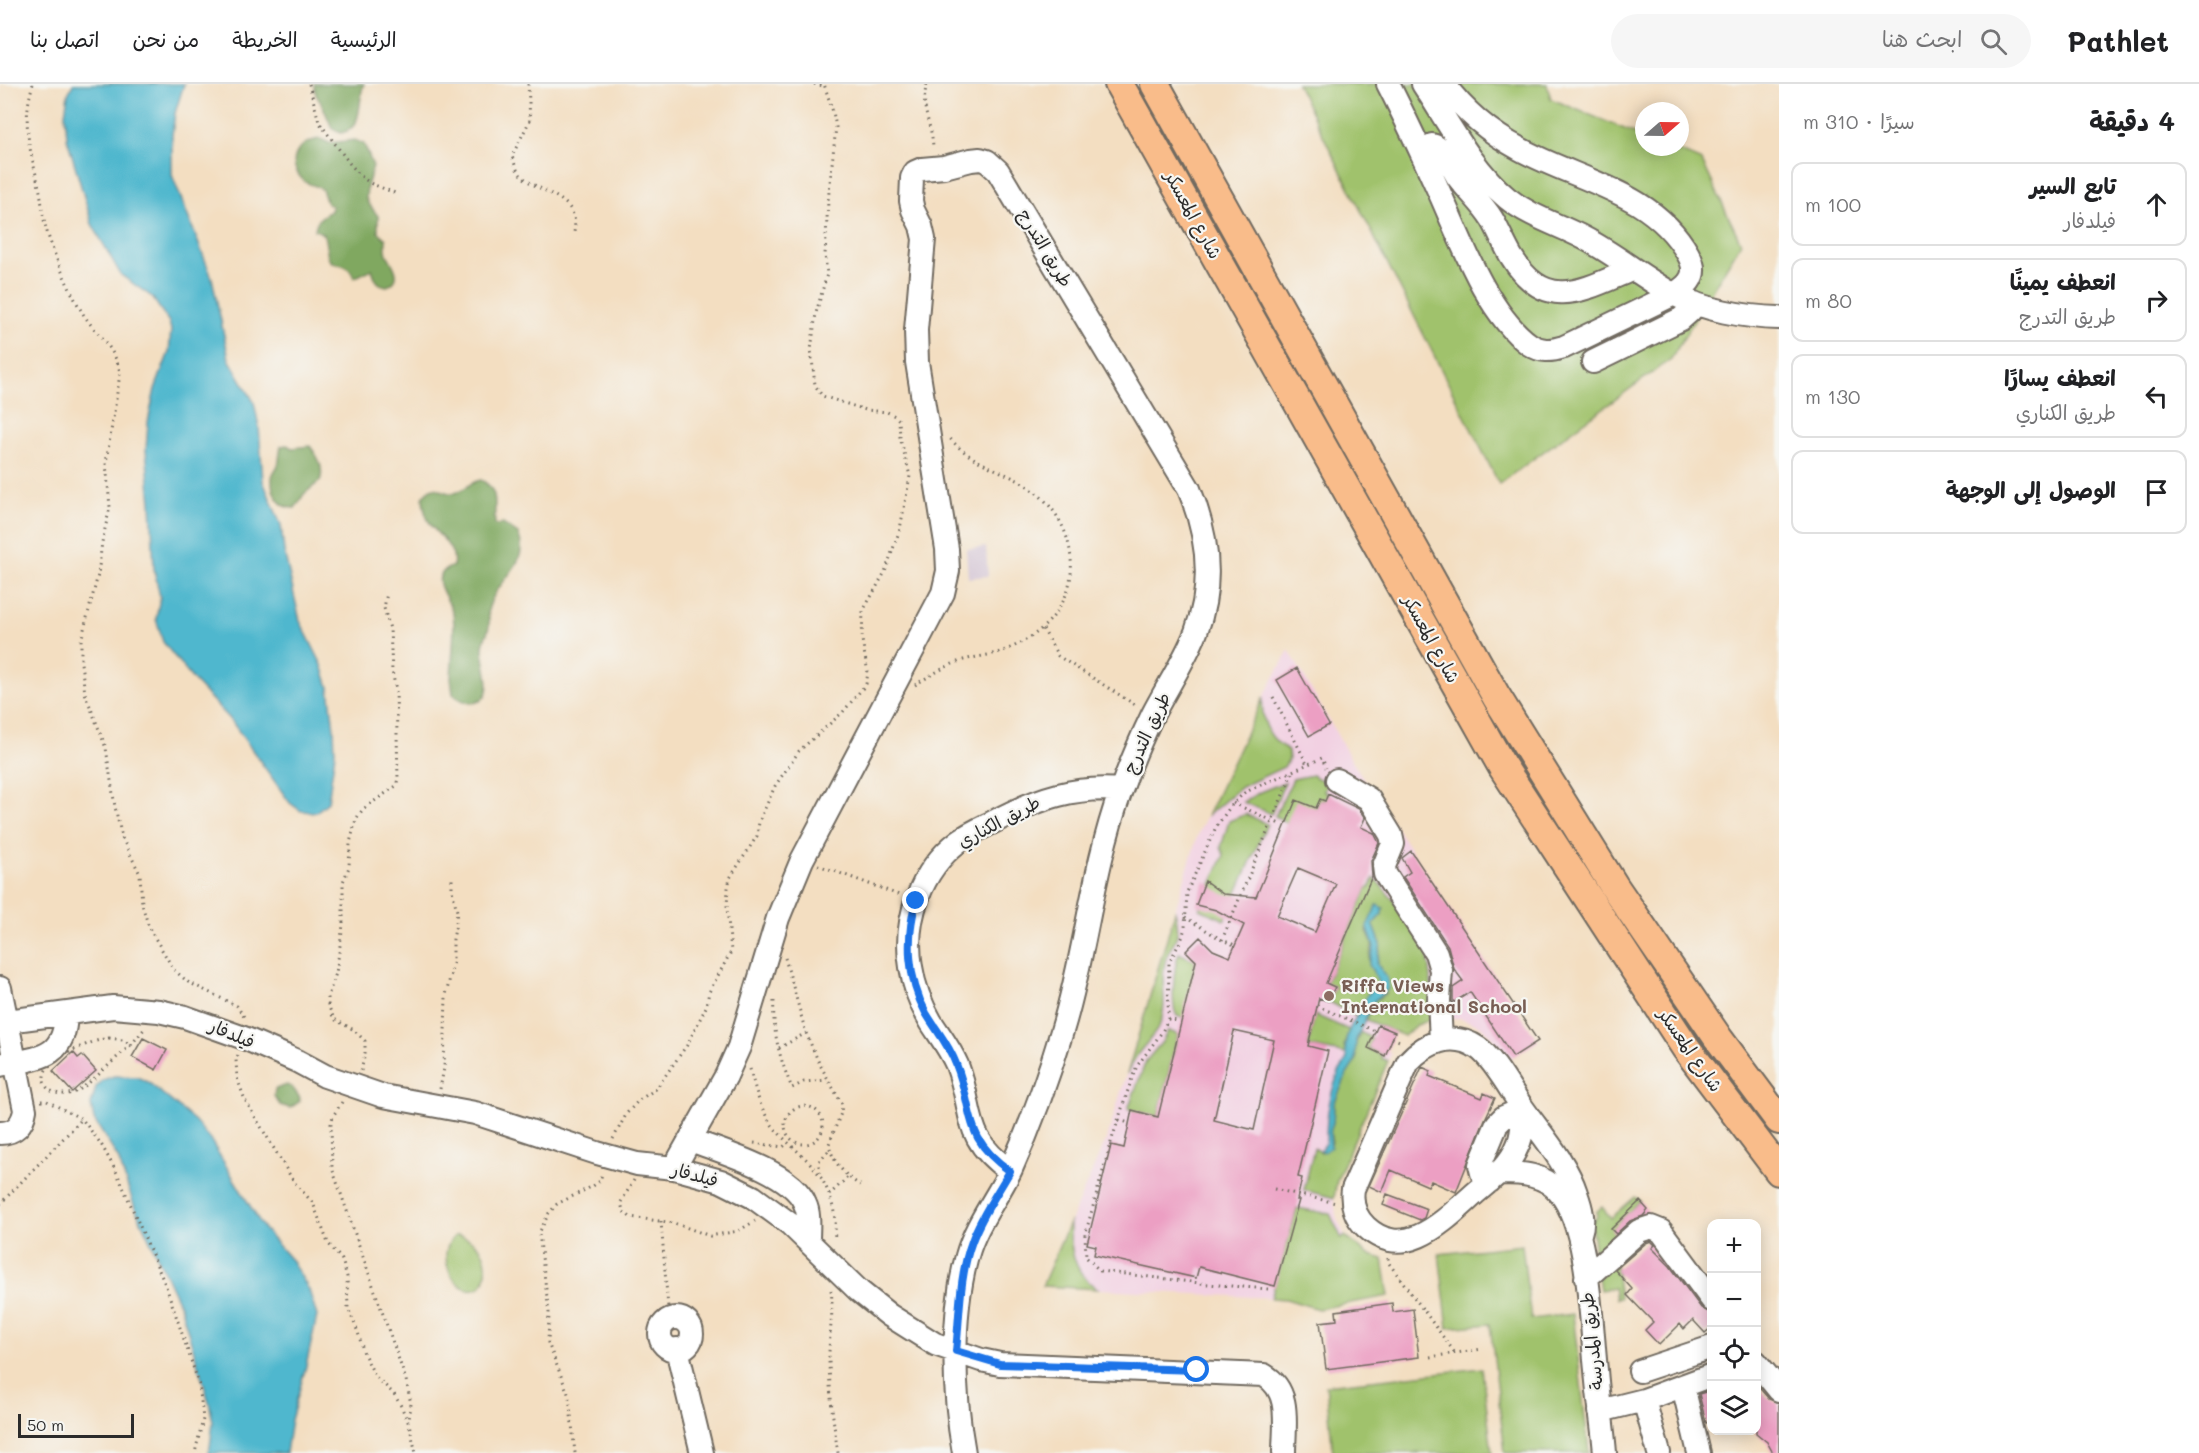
<!DOCTYPE html>
<html lang="ar">
<meta charset="utf-8">
<style>
:root{--surface:#fff;--page:#f6f6f6;--text:#202124;--muted:#757577;--line:#e0e0e0}
body{margin:0;font-family:Mali,"Playpen Sans Arabic",sans-serif;background:var(--page);color:var(--text);direction:rtl}
.controls{position:absolute;right:18px;bottom:18px;display:grid;overflow:hidden;border-radius:12px;box-shadow:0 3px 15px #0003}
.controls button{width:54px;height:54px;display:grid;place-items:center;padding:0;border:0;border-bottom:2px solid var(--line);background:var(--surface);color:var(--text);font:30px sans-serif}
.compass{position:absolute;left:1635px;top:18px;width:54px;height:54px;border-radius:50%;background:var(--surface);box-shadow:0 3px 15px #0003;rotate:70deg}
.scale{position:absolute;left:18px;bottom:15px;width:116px;box-sizing:border-box;padding-left:6px;border:3px solid #2b2b2b;border-top:0;font-size:16px;line-height:21px;white-space:nowrap;color:#2b2b2b;-webkit-text-stroke:4px #f6f6f2;paint-order:stroke}
.stop{position:absolute;width:18px;height:18px;margin:-14px;border:4px solid #1a73e8;border-radius:50%;background:#fff}
.stop.end{background:#1a73e8;border-color:#fff;box-shadow:0 2px 6px #0008}
.list{margin:0;padding:0;list-style:none}
h2{display:flex;justify-content:space-between;align-items:center;height:78px;margin:0;padding:0 24px;font-size:26px}
h2 small{font-size:20px;font-weight:400;color:var(--muted)}
.list li{display:grid;grid-template-columns:39px 1fr auto;gap:18px;align-items:center;box-sizing:border-box;height:84px;margin:0 12px 12px;padding:0 12px;border:2px solid var(--line);border-radius:12px}
.list b{display:block;font-size:22px;white-space:nowrap}
.list p{margin:0;font-size:20px;white-space:nowrap;color:var(--muted)}
.list em{font-size:20px;font-style:normal;color:var(--muted)}
.icon{flex:none;width:33px;height:33px;fill:none;stroke:currentColor;stroke-width:2;stroke-linecap:round;stroke-linejoin:round}
.map{position:relative;flex:none;width:1779px;height:1369px;overflow:hidden;direction:ltr}
header{display:flex;align-items:center;gap:36px;box-sizing:border-box;height:84px;padding:0 30px;background:var(--surface);border-bottom:2px solid var(--line)}
header strong{font-size:28px}
nav{display:flex;gap:33px;margin-inline-start:auto;font-size:21px}
.search{width:420px;height:54px;background:var(--page);display:flex;align-items:center;gap:15px;box-sizing:border-box;padding:0 21px;border-radius:33px;color:var(--muted);font-size:22px}
main{display:flex}
aside{flex:1;background:var(--surface)}
.map>svg:first-child{display:block}
.built{fill:#f2d0e2}
.industrial{fill:#cfbed0}
.green{fill:#a0c26c;stroke:#66764c;stroke-width:1.5}
.forest{fill:#80a860;stroke:#566a46;stroke-width:1.5}
.water{fill:#50b7ce;stroke:#3e717c;stroke-width:1.5}
.building{fill:#ec9fc3;fill-rule:evenodd}
.lines{fill:none;stroke-linecap:round;stroke-linejoin:round}
.minor-casing{stroke:#716a60;stroke-width:26}
.major-casing{stroke:#716a60;stroke-width:32}
.path{stroke:#716a60;stroke-width:3;stroke-dasharray:1.5 4.5;stroke-linecap:butt}
.minor{stroke:#fff;stroke-width:22}
.major{stroke:#f9bc8a;stroke-width:28}
.route{stroke:#1a73e8;stroke-width:8}
.education-dot{fill:#8d6e63;stroke:#f6f6f2;stroke-width:2}
.labels{text-anchor:middle;stroke-width:4.5;stroke-linejoin:round;paint-order:stroke}
.street-label{font-size:18px;fill:#2b2b2b;stroke:#f6f6f2}
.education-label{font-size:18px;font-weight:bold;fill:#785e54;stroke:#f6f6f2;text-anchor:start}
</style>
<header>
<strong>Pathlet</strong>
<div class="search"><svg class="icon" aria-label="search" viewBox="0 0 24 24"><circle cx="10" cy="10" r="6"/><path d="M15 15l6 6"/></svg>ابحث هنا</div>
<nav><a>الرئيسية</a><a>الخريطة</a><a>من نحن</a><a>اتصل بنا</a></nav>
</header>
<main>
<aside>
<h2>4 دقيقة<small>سيرًا · 310 m</small></h2>
<ul class="list">
<li><svg class="icon" aria-label="ahead" viewBox="0 0 24 24"><path d="M12 20V5M6 11l6-6 6 6"/></svg><div><b>تابع السير</b><p>فيلدفار</p></div><em>100 m</em></li>
<li><svg class="icon" aria-label="right" viewBox="0 0 24 24"><path d="M7 20v-9h11M14 6l5 5-5 5"/></svg><div><b>انعطف يمينًا</b><p>طريق التدرج</p></div><em>80 m</em></li>
<li><svg class="icon" aria-label="left" viewBox="0 0 24 24"><path d="M17 20v-9H6M10 6l-5 5 5 5"/></svg><div><b>انعطف يسارًا</b><p>طريق الكناري</p></div><em>130 m</em></li>
<li><svg class="icon" aria-label="arrive" viewBox="0 0 24 24"><path d="M6 21V4h12l-3 4 3 4H6"/></svg><div><b>الوصول إلى الوجهة</b></div></li>
</ul>
</aside>
<div class="map">
<svg width="1779" height="1369" viewBox="0 0 1779 1369">
<rect width="100%" height="100%" fill="#f6f6f2"/>
<filter id="ink" filterUnits="userSpaceOnUse"><feTurbulence type="fractalNoise" baseFrequency=".0167" numOctaves="2"/><feDisplacementMap in="SourceGraphic" scale="12" xChannelSelector="R" yChannelSelector="G"/><feConvolveMatrix kernelMatrix="1 2 1 2 8 2 1 2 1" color-interpolation-filters="sRGB"/></filter>
<filter id="wash" filterUnits="userSpaceOnUse"><feTurbulence type="fractalNoise" baseFrequency=".008" numOctaves="4" result="noise"/><feDisplacementMap in="SourceGraphic" scale="24" xChannelSelector="R" yChannelSelector="G"/><feGaussianBlur stdDeviation="1.35" result="paint"/><feColorMatrix in="noise" values="0 0 0 0 0 0 0 0 0 0 0 0 0 0 0 0 0 1.4 0 .05"/><feComposite in="paint" operator="in"/></filter>
<g filter="url(#wash)">
<rect width="100%" height="100%" fill="#f3dec1"/>
<path class="built" d="M1289,566L1352,677L1538,957L1509,975L1488,949L1479,941L1459,934L1432,935L1417,941L1404,952L1395,948L1387,967L1391,970L1337,1096L1334,1114L1336,1132L1345,1152L1367,1170L1383,1175L1389,1212L1318,1225L1286,1215L1271,1214L1042,1202L1108,1051L1198,750L1263,614Z"/>
<path class="industrial" d="M986,463L988,492L968,494L966,465Z"/>
<path class="green" d="M1297,0H1547L1551,15L1644,53V63H1669L1702,77L1741,159L1671,275L1499,400Z
M1263,614C1261,629 1265,646 1276,657C1280,661 1284,663 1288,667L1289,675L1284,683L1241,703L1207,732Z
M1312,691L1327,699L1324,707L1328,710L1325,717L1320,715L1316,724L1287,739L1275,732L1293,695Z
M1285,698L1271,730L1243,718L1260,708Z
M1246,730L1267,740L1225,836L1200,825L1224,771L1221,763L1229,737Z
M1374,794C1387,807 1420,849 1426,866C1433,887 1431,913 1432,935L1417,941L1404,952L1366,936L1373,918L1386,909V892L1377,880L1381,860L1373,840L1383,829L1384,824H1375L1367,847C1378,868 1368,863 1370,879C1371,886 1376,891 1378,897L1377,903L1368,910L1365,920L1355,932L1328,917L1335,903L1326,899L1367,804H1370Z
M1175,827C1184,862 1167,857 1164,884C1161,903 1168,921 1160,940C1156,950 1148,957 1141,966C1135,973 1131,982 1127,990Z
M1179,869L1196,877L1183,934L1177,932C1170,922 1174,882 1179,869Z
M1315,931L1349,946L1344,962L1346,970L1308,962Z
M1168,947L1178,950L1158,1033L1128,1025L1146,977L1162,958Z
M1360,948L1372,954L1368,965L1382,971L1381,974L1388,977L1337,1096L1334,1114L1304,1106L1314,1064L1321,1068L1332,1059L1330,1048L1333,1039L1334,1020L1347,990L1356,975L1355,962Z
M1635,1113L1640,1117L1612,1145L1620,1154L1596,1177L1591,1139L1597,1133L1596,1128L1602,1123L1611,1134Z
M1297,1124L1330,1130L1342,1155L1345,1152L1367,1170L1383,1175L1389,1212L1318,1225L1286,1215L1271,1214Z
M1070,1137C1069,1164 1074,1192 1099,1205L1042,1202Z
M456,1151C464,1152 475,1158 480,1164C488,1174 490,1201 475,1205C454,1210 433,1169 456,1151Z
M1522,1161L1531,1235L1573,1230L1589,1369H1505L1490,1240L1448,1244L1439,1170Z
M1615,1177L1620,1214L1616,1215L1614,1204L1600,1206L1598,1193Z
M1482,1284L1492,1369H1333L1326,1301Z"/>
<path class="forest" d="M314,0H364C357,16 365,44 341,49L332,44L322,20L316,11Z
M320,55L329,59L355,56L364,60L373,82L367,103L366,114L368,119L378,132V148L386,155C386,160 385,165 387,170C392,180 405,196 387,202C376,201 375,194 372,185L354,194C346,173 335,185 329,175C323,163 333,152 315,146C316,135 322,132 331,127L332,122L327,120L322,105C316,101 309,101 304,97C285,79 296,58 320,55Z
M287,361L292,364L310,362C318,372 325,384 320,397L304,410L295,424C280,425 271,409 272,394C272,389 276,386 278,381C280,375 279,369 281,362Z
M481,396C501,406 493,424 495,441L503,440L518,450C532,480 496,496 489,523C487,529 490,535 489,541C489,549 483,555 483,563C482,577 498,612 477,618C468,621 460,616 453,610L451,594L452,578C453,565 455,541 453,530C450,513 424,493 453,482C457,464 440,454 431,441C425,432 423,422 423,412C436,395 440,411 454,409C464,407 469,398 481,396Z
M287,1001L292,1003L300,1014L299,1018L290,1024L280,1021L274,1012L275,1005Z"/>
<path class="water" d="M73,0H184L175,29L172,51V91L212,194L229,275L254,318L259,343L263,397L281,441L284,467L300,537L322,581L329,603L334,645L335,669L328,718L316,728L301,727L290,719L230,635L194,597L163,558L156,535L160,513L154,485L151,419L146,366L148,338L155,305L169,268L171,246L169,238L152,213L121,191L92,140L67,54L65,30L68,10Z
M1377,821L1384,824L1383,829L1373,840L1381,860L1377,880L1386,892L1388,897V905L1373,918L1356,956L1355,978L1347,990L1334,1020L1333,1039L1330,1048L1331,1063L1324,1068L1320,1066L1326,1058C1326,1036 1329,1012 1338,991C1340,985 1345,980 1347,974C1341,955 1352,938 1363,923C1366,918 1364,914 1368,910C1371,906 1375,905 1378,901L1377,894L1369,881L1374,863L1367,842Z
M114,992L137,993L148,998L195,1037L211,1057L264,1145L292,1177L309,1206L317,1232L306,1282L291,1336L286,1369H208L210,1363L213,1338L209,1318L181,1224L135,1124L118,1074L94,1036L91,1021L96,1003L103,996Z"/>
<g id="blocks">
<path class="building" d="M1297,584L1329,641L1309,652L1277,596Z
M1328,710L1359,725L1365,734L1361,743L1374,749L1379,759L1371,777L1372,792L1326,899L1335,903L1328,917L1319,914L1308,962L1328,967L1298,1093L1302,1094L1297,1116H1299L1275,1202L1199,1183L1196,1194L1094,1171L1096,1162L1087,1160L1111,1061L1124,1064L1132,1026L1158,1033L1196,877L1186,867L1200,853L1213,866L1230,873L1244,841L1216,826L1196,821L1205,797L1223,810L1256,813L1296,716L1316,724L1320,715L1325,717ZM1298,784L1336,800L1315,848L1277,832ZM1234,947L1274,956L1254,1046L1214,1036Z
M1411,767L1538,957L1513,973L1470,908L1453,919V904L1463,897L1454,885L1448,862L1403,793L1410,788L1402,774Z
M1378,941L1395,948L1385,972L1368,964Z
M143,954L167,966L156,986L132,973Z
M73,968L78,974L82,971L96,987L72,1008L53,987Z
M1422,983L1431,987L1429,992L1482,1014L1484,1009L1495,1014L1485,1035L1456,1108L1431,1097L1428,1102L1391,1086L1382,1108L1369,1102Z
M1387,1110L1427,1125L1424,1134L1420,1136L1383,1121Z
M1640,1117L1648,1126L1643,1132L1630,1137L1616,1150L1611,1145Z
M1651,1157L1655,1161L1652,1164L1670,1182L1701,1224L1712,1229V1243L1705,1249L1693,1236L1684,1245L1680,1240L1659,1261L1645,1246L1653,1238L1627,1211L1632,1205L1615,1186L1646,1159Z
M1392,1219L1393,1228L1413,1225L1419,1273L1326,1285L1320,1238L1337,1236L1336,1227Z
M1756,1300L1769,1315L1779,1319V1369H1773L1767,1358L1756,1349Z
M1712,1306V1338L1706,1339L1699,1310Z"/>
</g>
</g>
<g filter="url(#ink)">
<use href="#blocks" fill-opacity="0" stroke="#716a60" stroke-width="1.5"/>
<g class="lines">
<g class="minor-casing">
<path id="minor" d="M1388,0C1407,37 1424,74 1441,112C1461,157 1488,230 1529,260C1541,268 1551,267 1564,263L1674,210C1691,200 1699,189 1688,170C1653,107 1578,97 1520,65C1490,49 1464,27 1444,0
M1423,0C1448,38 1472,85 1507,114C1529,132 1559,141 1584,154C1615,170 1642,193 1673,210C1704,226 1744,233 1779,234
M1421,68L1432,61C1443,63 1451,82 1457,92C1468,107 1482,119 1492,135C1499,147 1504,160 1511,172C1546,230 1583,206 1633,185
M1593,278L1681,235L1690,227L1695,219
M1337,696L1369,715L1391,751L1393,760L1384,782L1385,790L1436,869L1441,886L1439,916L1441,957
M0,904L25,1026C23,1040 15,1049 0,1049
M0,938L113,923L159,927L185,933L244,954L297,977L325,992L383,1012L475,1029L597,1069L637,1080L674,1084L721,1097L753,1113L790,1140L859,1207L889,1231L935,1260L981,1276L1000,1280L1264,1291C1292,1307 1284,1341 1284,1369
M0,981C37,974 65,976 66,930
M1523,1025C1523,1037 1523,1050 1518,1061C1509,1084 1489,1097 1472,1112C1443,1138 1404,1178 1366,1143C1355,1133 1351,1119 1353,1105L1408,978C1426,958 1453,947 1478,964C1493,974 1511,1007 1522,1023C1541,1050 1566,1078 1576,1109C1581,1123 1585,1136 1580,1150
M690,1056C720,1067 793,1088 805,1120C810,1130 808,1145 808,1156
M674,1084L726,992L739,963L778,834L802,776L943,509L948,487L947,465L917,278L916,246L924,155L921,142L913,126L911,117L912,94L915,88L922,85L944,83L971,76L980,75L987,77L998,87L1189,405C1208,451 1214,500 1196,548C1185,576 1167,603 1153,630C1141,655 1129,683 1120,709C1092,787 1086,869 1062,947C1048,994 1031,1041 1011,1085C997,1115 976,1139 967,1172C951,1231 953,1309 964,1369
M1010,1087C961,1053 975,1028 957,981C950,965 940,952 931,938C921,921 914,903 911,883C903,836 921,786 959,757C971,748 986,742 999,735C1039,714 1075,702 1121,706
M1500,1089C1522,1089 1544,1090 1559,1108C1589,1142 1591,1240 1596,1286C1598,1314 1603,1342 1605,1369
M1490,1097L1482,1089L1480,1081L1497,1040L1504,1033L1523,1025
M1586,1194L1639,1147L1651,1143L1661,1147L1712,1216
M660 1250a16 16 0 1 1 32 0a16 16 0 1 1-32 0Z
M677,1265L702,1369
M1756,1278L1779,1306
M1640,1287L1712,1263
M1683,1302L1699,1369
M1644,1316L1659,1369
M1600,1327L1644,1316L1712,1291"/>
</g>
<g class="major-casing">
<path id="major" d="M1119,0L1502,682L1686,964L1779,1087
M1155,0L1496,612L1614,802L1718,954L1779,1036"/>
</g>
<path class="path" d="M33,0C21,39 30,65 39,103C42,115 42,128 45,140C50,163 70,208 82,228C95,250 117,264 120,290L106,379L110,423L102,458L98,491L81,557V579L85,609L106,664L115,723L122,754L140,790L142,820L149,844L174,886L188,898L237,922L246,936
M309,0L319,38L350,80L364,95L372,100L395,109
M528,0L530,36L512,72C514,78 516,85 520,90C539,111 581,111 574,148
M814,0L824,2
M927,0C919,26 933,40 933,65
M1043,545L1058,572L1137,622
M915,601C929,592 944,583 960,577C973,573 987,572 1000,568C1041,554 1075,521 1071,475C1069,450 1058,428 1039,411C1010,385 975,385 948,352
M1273,613L1307,680
M1233,719L1282,741
M818,781L899,811
M1185,833L1222,856L1235,861
M1222,856L1292,689
M785,874L806,949L819,979L842,1020L841,1029L829,1060C832,1077 845,1092 860,1101
M774,917C772,947 780,976 792,1004L804,998L827,996
M1317,922L1375,947
M1168,935L1176,937
M109,954L123,956L131,961C114,975 97,994 79,1006C65,1015 38,1009 45,988C51,973 93,956 109,954Z
M1392,954L1402,958
M131,961L145,944
M779,964L806,949
M238,971L236,976L237,994L245,1016L294,1098L313,1119L328,1159L342,1176L347,1193L348,1224L358,1248L364,1270L375,1292L394,1310L401,1322L409,1340L416,1369
M750,985C755,1004 759,1022 770,1038C781,1054 796,1065 809,1078C828,1098 839,1129 834,1156
M361,987L365,969V957L354,946L334,935L328,921V912L336,889L343,841V798L349,783L350,759L356,735L363,725L396,702L398,695L396,606L392,587L390,545L384,524L387,509
M440,1005L444,984L446,911L453,880V855L456,840L457,827L452,806V794
M41,1017H47L82,1035L101,1060L117,1089L167,1205L199,1300L203,1335L195,1369
M342,1018L333,1032L331,1040L332,1084L406,1296L411,1320L409,1337
M785 1041a19 19 0 1 1 38 0a19 19 0 1 1-38 0Z
M1119,1036L1129,1039
M613,1055L627,1029L639,1016L656,1005L687,961L706,923L709,908L731,868L727,823L728,804L730,794L757,752L759,738L775,702L799,667L843,628L866,600L868,589L862,556L863,527L885,488L900,445L910,392L900,353L899,336L895,332L887,328L866,326L822,312L815,301L811,266L816,229L827,190L825,171L828,117L836,43L833,28L824,0
M754,1059L783,1063L788,1059
M819,1089V1077L830,1065
M634,1096L621,1118L623,1127L630,1133L674,1139L710,1152L738,1147L755,1137
M1274,1105L1336,1119
M829,1111L848,1093
M0,1120L82,1035
M661,1137L669,1236
M1388,1174V1178L1455,1269
M1268,1205L1208,1200L1100,1187L1086,1173L1085,1151L1112,1055L1132,994L1137,982L1162,948L1168,935L1169,879L1182,854L1185,844L1187,808L1216,743L1230,723L1244,709L1254,704L1322,674L1326,684
M831,1206C834,1228 829,1250 829,1271C829,1304 833,1337 838,1369
M1430,1273L1482,1265
M575,1369L569,1312L548,1259L549,1229L539,1149L549,1129L557,1120L593,1102L600,1097L602,1090"/>
<use href="#minor" class="minor"/>
<use href="#major" class="major"/>
</g>
</g>
<g class="lines" filter="url(#ink)">
<path class="route" d="M916,817C906,854 907,894 926,929C936,946 949,961 956,980C975,1027 961,1053 1010,1087C997,1110 981,1132 972,1157C959,1192 960,1230 956,1267L1000,1280L1197,1286"/>
</g>
<circle class="education-dot" cx="1329" cy="912" r="6"/>
<g class="labels">
<g class="street-label">
<text transform="translate(1193 131) rotate(61)" y="6">شارع المعسكر</text>
<text transform="translate(1045 164) rotate(59)" y="6">طريق التدرج</text>
<text transform="translate(1431 555) rotate(61)" y="6">شارع المعسكر</text>
<text transform="translate(1147 649) rotate(-65)" y="6">طريق التدرج</text>
<text transform="translate(999 738) rotate(-28)" y="6">طريق الكناري</text>
<text transform="translate(232 950) rotate(23)" y="6">فيلدفار</text>
<text transform="translate(1690 966) rotate(55)" y="6">شارع المعسكر</text>
<text transform="translate(695 1091) rotate(15)" y="6">فيلدفار</text>
<text transform="translate(1592 1257) rotate(-96)" y="6">طريق المدرسة</text>
</g>
<g class="education-label">
<text x="1341" y="908">Riffa Views<tspan x="1341" dy="21">International School</tspan></text>
</g>
</g>
</svg>
<div class="controls">
<button>+</button>
<button>−</button>
<button><svg class="icon" aria-label="locate" viewBox="0 0 24 24"><circle cx="12" cy="12" r="6"/><path d="M12 2v4M12 18v4M2 12h4M18 12h4"/></svg></button>
<button><svg class="icon" aria-label="layers" viewBox="0 0 24 24"><path d="M12 4l9 5-9 5-9-5zM3 14l9 5 9-5"/></svg></button>
</div>
<svg class="compass" viewBox="-18 -18 36 36"><path d="M0-13l5 13h-10z" fill="#e53935"/><path d="M0 13l5-13h-10z" fill="#757577"/></svg>
<div class="scale">50 m</div>
<div class="stop" style="left:1197px;top:1286px"></div>
<div class="stop end" style="left:916px;top:817px"></div>
</div>
</main>
